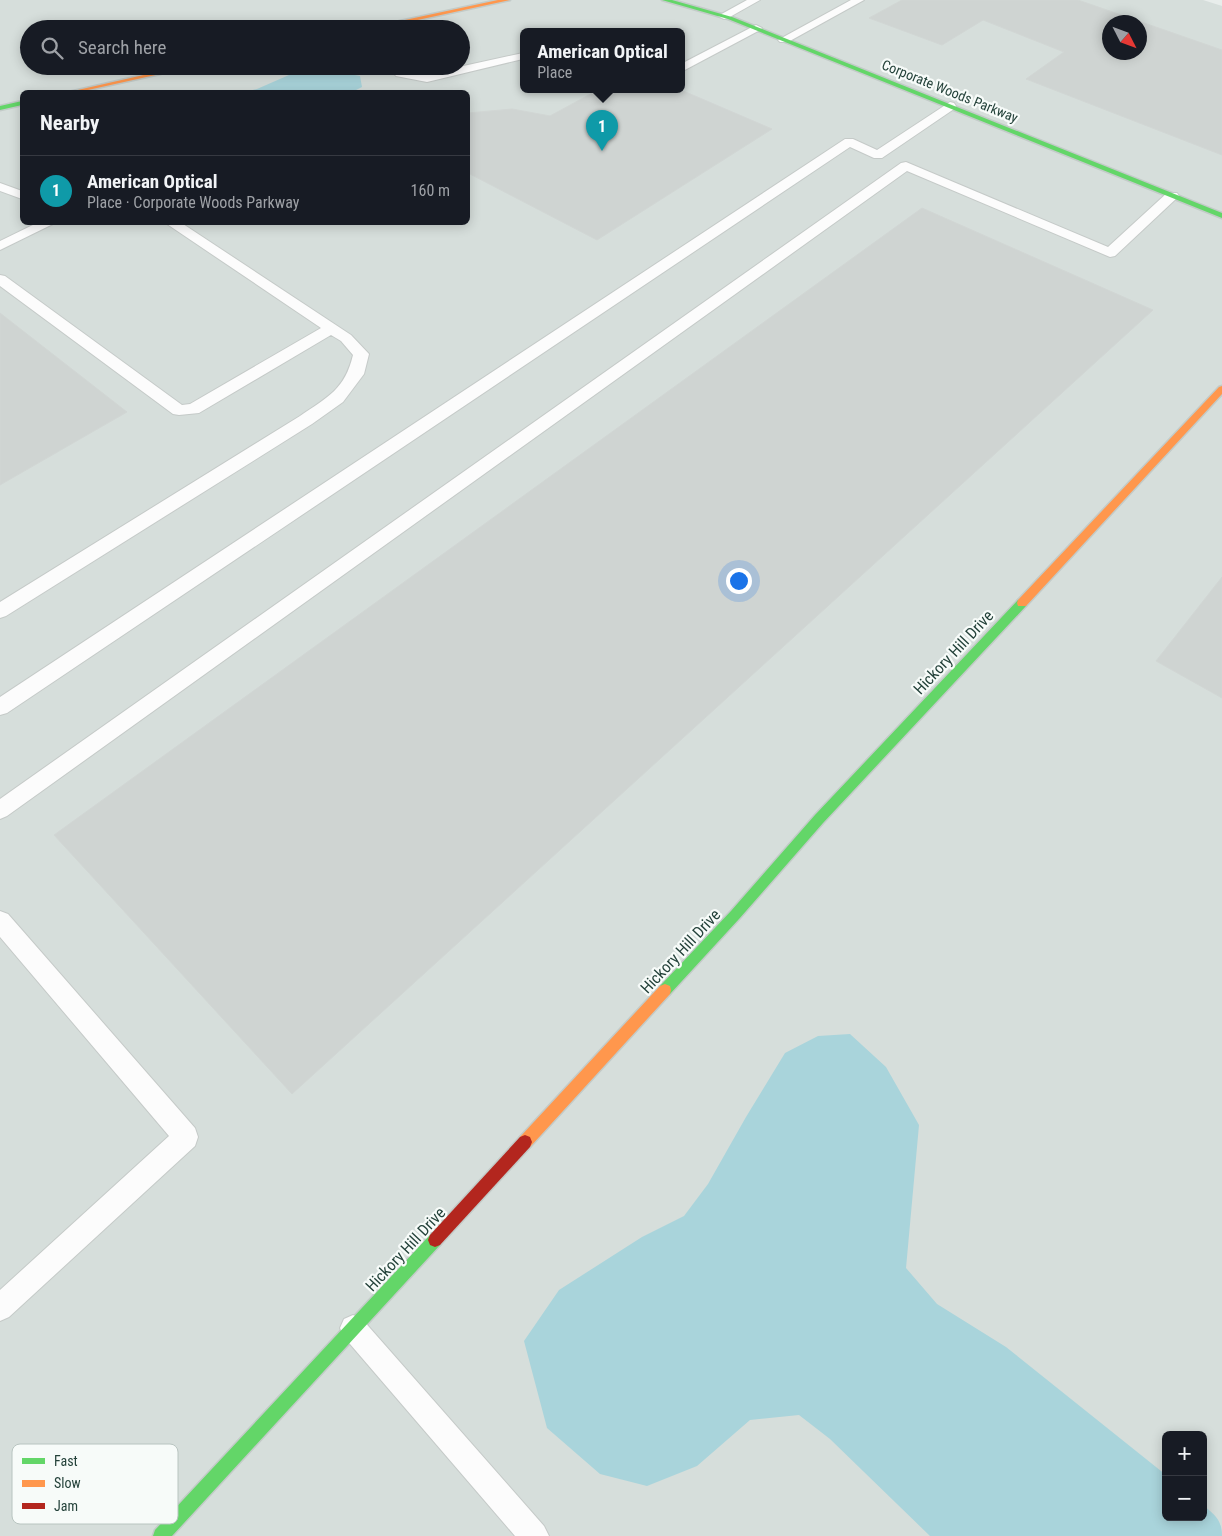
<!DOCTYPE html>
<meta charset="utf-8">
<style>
:root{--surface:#171b24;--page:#20242c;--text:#f1f3f6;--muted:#9ea1a6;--line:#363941;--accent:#ea580c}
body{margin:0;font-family:"Roboto Condensed",sans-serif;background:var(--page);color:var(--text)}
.controls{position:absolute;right:15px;bottom:15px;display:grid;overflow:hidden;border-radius:8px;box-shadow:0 2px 12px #0003}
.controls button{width:45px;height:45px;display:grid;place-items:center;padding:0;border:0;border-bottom:1px solid var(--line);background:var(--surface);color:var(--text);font:25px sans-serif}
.compass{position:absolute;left:1102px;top:15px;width:45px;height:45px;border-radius:50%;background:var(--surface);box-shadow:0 2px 12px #0003;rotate:132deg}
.you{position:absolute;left:738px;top:580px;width:18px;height:18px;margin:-12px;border:4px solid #fff;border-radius:50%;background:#1a73e8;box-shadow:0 0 0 8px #1a73e833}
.badge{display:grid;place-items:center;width:32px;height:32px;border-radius:50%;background:var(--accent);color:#fff;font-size:16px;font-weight:700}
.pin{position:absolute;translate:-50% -41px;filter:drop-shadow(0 1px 2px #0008)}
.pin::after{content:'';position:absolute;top:26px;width:18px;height:15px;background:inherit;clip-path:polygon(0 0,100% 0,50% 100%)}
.popup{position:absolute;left:520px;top:28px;width:165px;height:65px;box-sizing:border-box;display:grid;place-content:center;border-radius:8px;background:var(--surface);filter:drop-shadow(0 1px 4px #0005);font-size:16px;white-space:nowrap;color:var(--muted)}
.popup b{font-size:19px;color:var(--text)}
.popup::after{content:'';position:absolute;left:50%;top:100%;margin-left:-10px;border:10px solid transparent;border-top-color:var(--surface)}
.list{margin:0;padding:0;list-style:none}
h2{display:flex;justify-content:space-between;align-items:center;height:65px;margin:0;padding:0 20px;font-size:21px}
h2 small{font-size:16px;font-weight:400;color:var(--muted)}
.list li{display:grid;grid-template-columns:32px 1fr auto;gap:15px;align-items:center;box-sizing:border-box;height:70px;padding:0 20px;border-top:1px solid var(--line)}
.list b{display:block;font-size:19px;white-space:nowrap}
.list p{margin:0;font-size:16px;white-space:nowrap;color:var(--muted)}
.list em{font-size:16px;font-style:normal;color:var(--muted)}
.icon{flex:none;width:28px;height:28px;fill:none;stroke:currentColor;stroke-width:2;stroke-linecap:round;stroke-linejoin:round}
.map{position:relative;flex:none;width:1222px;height:1536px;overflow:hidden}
.search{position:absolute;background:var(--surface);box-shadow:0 2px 12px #0003;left:20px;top:20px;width:450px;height:55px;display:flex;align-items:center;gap:12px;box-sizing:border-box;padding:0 18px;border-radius:28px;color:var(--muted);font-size:19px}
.panel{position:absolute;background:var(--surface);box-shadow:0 2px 12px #0003;left:20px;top:90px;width:450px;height:135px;border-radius:8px}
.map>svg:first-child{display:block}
.built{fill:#d6dedb;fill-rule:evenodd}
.water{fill:#a9d4db}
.building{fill:#cfd4d2;stroke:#d1d6d4;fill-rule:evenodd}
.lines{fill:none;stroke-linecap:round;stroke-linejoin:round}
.lane-casing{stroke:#c5cac8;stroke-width:2}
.fast-casing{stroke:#c3cbc8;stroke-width:3}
.slow-casing{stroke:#c3cbc8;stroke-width:3}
.jam-casing{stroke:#c3cbc8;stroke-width:3}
.lane{fill:#fcfcfc;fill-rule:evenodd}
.fast{fill:#63d668;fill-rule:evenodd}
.slow{fill:#ff974d;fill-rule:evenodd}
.jam{fill:#b3261e;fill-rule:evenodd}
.labels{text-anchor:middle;stroke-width:4.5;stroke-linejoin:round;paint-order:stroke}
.far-street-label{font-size:14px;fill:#24423a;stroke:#f7fbf9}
.street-label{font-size:16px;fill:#24423a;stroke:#f7fbf9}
.key{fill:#f7fbf9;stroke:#b8c4c0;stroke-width:1}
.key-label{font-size:14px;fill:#24423a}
</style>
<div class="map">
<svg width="1222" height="1536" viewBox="0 0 1222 1536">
<rect width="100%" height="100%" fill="#e8edeb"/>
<path class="built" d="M0,0H1203L1222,6V1536H0ZM1110,22H1140V52H1110ZM29,29H461V66H29ZM523,32H681V90H523ZM22,92H468V222H22ZM1166,1435H1203V1517H1166Z"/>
<path class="water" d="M334,71L360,76L362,87L352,92H243L257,89L289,75Z
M850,1034L886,1067L919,1125L906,1268L937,1304L1006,1347L1166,1475V1517H1203V1505C1215,1515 1222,1520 1222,1536H930L830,1439L799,1415L750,1420L697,1466L647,1486L600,1474L547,1428L524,1341L559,1290L642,1237L684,1216L708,1184L746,1117L785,1053L818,1036Z"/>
<path class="building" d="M902,0H1078L1222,50V155L1026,79L1064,52L983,20L942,45L869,18ZM1110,22H1140V52H1110Z
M598,90H681L772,129L597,240L468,173V113L512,109L550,116Z
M922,208L1153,310L292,1094L54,835Z
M0,313L127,412L0,485Z
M1222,577V698L1156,661Z"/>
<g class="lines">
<g class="lane-casing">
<path id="lane" d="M747,0H760L728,18L724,19L718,16Z
M851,0H864L788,42H780L778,40Z
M756,25L762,28L760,30L681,72V64Z
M523,53V59L427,82L396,76L388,66H400L404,71L427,74Z
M950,102L954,103L956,106L954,109L882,158H874L850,147L7,713L0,715V697L845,139H853L877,150Z
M906,162L1108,247L1167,193H1177L1179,196L1115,256L1110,257L907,171L7,816L0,819V799L901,163Z
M0,183L22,191V199L0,191Z
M39,222H57L0,250V241Z
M164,222H180L351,335L369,354L364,374L343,402L312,424L6,616L0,618V602L300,416C328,397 345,389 353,355L341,341L331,335L199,413L179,415L173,414L0,286V275L5,276L182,405L190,404L321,328Z
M0,911L8,914L195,1128L198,1137L195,1146L9,1317L0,1321V1290L169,1136L0,937Z
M353,1315L362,1319L544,1526L549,1536H515L344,1337L340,1328L344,1319Z"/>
</g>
<g class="fast-casing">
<path id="fast" d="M662,0H672L732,17L1222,213V218L728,19Z
M22,101V105L0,110V106Z
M1022,599L1026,600L1027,603L1026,606L823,823L739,919L670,994L665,996L660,994L659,990L660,986L731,911L815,815L1018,600Z
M435,1233L440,1235L442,1240L440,1245L172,1536H153L155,1530L430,1235Z"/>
</g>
<g class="slow-casing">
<path id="slow" d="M498,0H510L376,29H363Z
M183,66H196L79,92H69Z
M1222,386V394L1026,606H1018L1017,603L1018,600L1219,387Z
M665,984L670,986L671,990L670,994L530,1147L525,1149L520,1147L518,1142L520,1137L660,986Z"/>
</g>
<g class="jam-casing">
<path id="jam" d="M525,1135L530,1137L532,1142L530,1147L440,1245L435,1247L430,1245L428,1240L430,1235L520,1137Z"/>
</g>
<use href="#lane" class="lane"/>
<use href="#fast" class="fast"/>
<use href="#slow" class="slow"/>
<use href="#jam" class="jam"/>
</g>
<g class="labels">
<g class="far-street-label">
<text transform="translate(950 91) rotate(22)" y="5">Corporate Woods Parkway</text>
</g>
<g class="street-label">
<text transform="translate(953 652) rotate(-47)" y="6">Hickory Hill Drive</text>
<text transform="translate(680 951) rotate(-47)" y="6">Hickory Hill Drive</text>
<text transform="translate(405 1249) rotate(-47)" y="6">Hickory Hill Drive</text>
</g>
</g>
<rect x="12" y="1444" width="166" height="80" rx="8" class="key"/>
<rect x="22" y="1458" width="23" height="6" fill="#63d668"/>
<rect x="22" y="1480" width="23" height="7" fill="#ff974d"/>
<rect x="22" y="1503" width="23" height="6" fill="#b3261e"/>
<g class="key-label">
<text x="54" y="1466">Fast</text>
<text x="54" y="1488">Slow</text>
<text x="54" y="1511">Jam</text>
</g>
</svg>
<div class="controls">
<button>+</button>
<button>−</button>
</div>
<svg class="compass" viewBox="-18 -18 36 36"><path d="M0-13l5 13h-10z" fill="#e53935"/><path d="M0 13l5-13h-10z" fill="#9ea1a6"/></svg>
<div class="you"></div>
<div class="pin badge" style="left:602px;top:151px;background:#0f9aa8">1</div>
<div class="popup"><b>American Optical</b>Place</div>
<div class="search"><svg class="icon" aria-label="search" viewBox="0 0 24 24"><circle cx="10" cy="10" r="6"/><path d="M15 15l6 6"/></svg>Search here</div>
<section class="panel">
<h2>Nearby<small></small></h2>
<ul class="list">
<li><span class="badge" style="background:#0f9aa8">1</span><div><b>American Optical</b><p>Place · Corporate Woods Parkway</p></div><em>160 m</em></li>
</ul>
</section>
</div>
